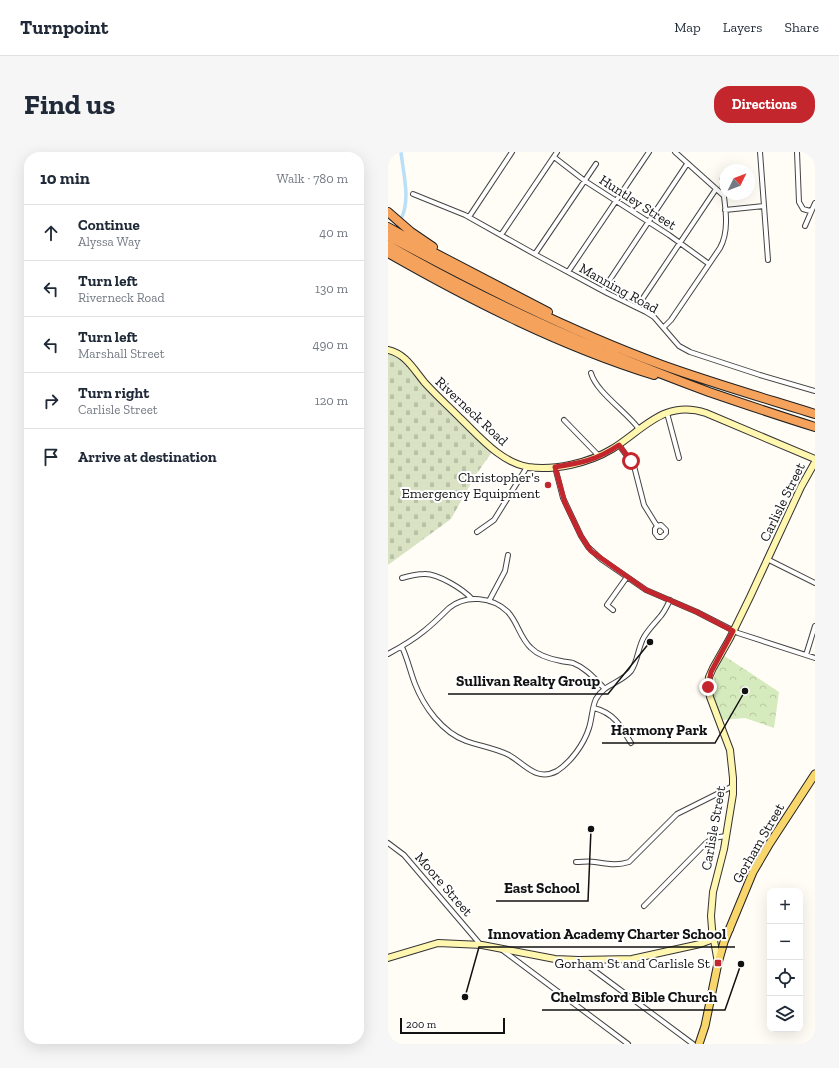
<!DOCTYPE html>
<meta charset="utf-8">
<style>
:root{--surface:#fff;--page:#f6f6f7;--text:#1f2937;--muted:#747a83;--line:#e0e1e3;--accent:#c4262e}
body{margin:0;font-family:"Zilla Slab",serif;background:var(--page);color:var(--text)}
.controls{position:absolute;right:12px;bottom:12px;display:grid;overflow:hidden;border-radius:8px;box-shadow:0 4px 16px #0002}
.controls button{width:36px;height:36px;display:grid;place-items:center;padding:0;border:0;border-bottom:1px solid var(--line);background:var(--surface);color:var(--text);font:20px sans-serif}
.compass{position:absolute;left:331px;top:12px;width:36px;height:36px;border-radius:50%;background:var(--surface);box-shadow:0 4px 16px #0002;rotate:47deg}
.scale{position:absolute;left:12px;bottom:10px;width:105px;box-sizing:border-box;padding-left:4px;border:2px solid #111;border-top:0;font-size:11px;line-height:14px;white-space:nowrap;color:#111;-webkit-text-stroke:3px #fff;paint-order:stroke}
.stop{position:absolute;width:12px;height:12px;margin:-9px;border:3px solid #c4262e;border-radius:50%;background:#fff}
.stop.end{background:#c4262e;border-color:#fff;box-shadow:0 1px 4px #0008}
.list{margin:0;padding:0;list-style:none}
h2{display:flex;justify-content:space-between;align-items:center;height:52px;margin:0;padding:0 16px;font-size:17px}
h2 small{font-size:13px;font-weight:400;color:var(--muted)}
.list li{display:grid;grid-template-columns:26px 1fr auto;gap:12px;align-items:center;box-sizing:border-box;height:56px;padding:0 16px;border-top:1px solid var(--line)}
.list b{display:block;font-size:15px;white-space:nowrap}
.list p{margin:0;font-size:13px;white-space:nowrap;color:var(--muted)}
.list em{font-size:13px;font-style:normal;color:var(--muted)}
.icon{flex:none;width:22px;height:22px;fill:none;stroke:currentColor;stroke-width:2;stroke-linecap:round;stroke-linejoin:round}
.map{position:relative;flex:none;width:427px;height:892px;overflow:hidden;border-radius:16px}
header{display:flex;align-items:center;gap:24px;box-sizing:border-box;height:56px;padding:0 20px;background:var(--surface);border-bottom:1px solid var(--line)}
header strong{font-size:19px}
nav{display:flex;gap:22px;margin-inline-start:auto;font-size:14px}
.intro{display:flex;align-items:center;justify-content:space-between;box-sizing:border-box;height:96px;padding:0 24px}
h1{margin:0;font-size:28px}
.button{padding:10px 18px;border-radius:16px;background:var(--accent);color:#fff;font-size:14px;font-weight:700}
main{display:flex;gap:24px;padding:0 24px}
aside{flex:1;background:var(--surface);border-radius:16px;box-shadow:0 4px 16px #0002}
.map>svg:first-child{display:block}
.cemetery{fill:url(#cemetery-stones)}
.park{fill:url(#park-crowns)}
.lines{fill:none;stroke-linecap:round;stroke-linejoin:round}
.canal{stroke:#b9e0f7;stroke-width:3.5}
.street-casing{stroke:#444;stroke-width:6}
.secondary-casing{stroke:#333;stroke-width:8}
.primary-casing{stroke:#222;stroke-width:9}
.highway-casing{stroke:#222;stroke-width:10}
.street{stroke:#fff;stroke-width:4}
.secondary{stroke:#fff6b0;stroke-width:6}
.primary{stroke:#f9d66b;stroke-width:7}
.highway{stroke:#f5a25d;stroke-width:8}
.route{stroke:#c4262e;stroke-width:5}
.poi-dot{fill:#c4262e;stroke:#fff;stroke-width:1.5}
.labels{text-anchor:middle;stroke-width:4;stroke-linejoin:round;paint-order:stroke}
.street-label{font-size:14px;fill:#111;stroke:#fff}
.poi-label{font-size:14px;fill:#111;stroke:#fff;text-anchor:end}
.leader{fill:none;stroke:#111;stroke-width:1.5}
.callout-dot{fill:#111;stroke:#fff;stroke-width:1.5}
.callout-label{font-size:15px;text-anchor:middle;font-weight:bold;fill:#111;stroke:#fff;stroke-width:4;stroke-linejoin:round;paint-order:stroke}
</style>
<header>
<strong>Turnpoint</strong>
<nav><a>Map</a><a>Layers</a><a>Share</a></nav>
</header>
<div class="intro"><h1>Find us</h1><a class="button">Directions</a></div>
<main>
<aside>
<h2>10 min<small>Walk · 780 m</small></h2>
<ul class="list">
<li><svg class="icon" aria-label="ahead" viewBox="0 0 24 24"><path d="M12 20V5M6 11l6-6 6 6"/></svg><div><b>Continue</b><p>Alyssa Way</p></div><em>40 m</em></li>
<li><svg class="icon" aria-label="left" viewBox="0 0 24 24"><path d="M17 20v-9H6M10 6l-5 5 5 5"/></svg><div><b>Turn left</b><p>Riverneck Road</p></div><em>130 m</em></li>
<li><svg class="icon" aria-label="left" viewBox="0 0 24 24"><path d="M17 20v-9H6M10 6l-5 5 5 5"/></svg><div><b>Turn left</b><p>Marshall Street</p></div><em>490 m</em></li>
<li><svg class="icon" aria-label="right" viewBox="0 0 24 24"><path d="M7 20v-9h11M14 6l5 5-5 5"/></svg><div><b>Turn right</b><p>Carlisle Street</p></div><em>120 m</em></li>
<li><svg class="icon" aria-label="arrive" viewBox="0 0 24 24"><path d="M6 21V4h12l-3 4 3 4H6"/></svg><div><b>Arrive at destination</b></div></li>
</ul>
</aside>
<div class="map">
<svg width="427" height="892" viewBox="0 0 427 892">
<defs>
<pattern id="cemetery-stones" width="16" height="16" patternUnits="userSpaceOnUse"><rect width="16" height="16" fill="#d9e3c4"/><path d="M2 7V4a2 2 0 0 1 4 0v3zM10 15v-3a2 2 0 0 1 4 0v3z" fill="#b9c2a7"/></pattern>
<pattern id="park-crowns" width="20" height="18" patternUnits="userSpaceOnUse"><rect width="20" height="18" fill="#d5ebbd"/><path d="M2 6a3 3 0 1 1 6 0M12 15a3 3 0 1 1 6 0" fill="none" stroke="#b6c8a1"/></pattern>
</defs>
<rect width="100%" height="100%" fill="#fffdf5"/>
<path class="cemetery" d="M0,202C21,208 32,232 47,247C65,265 85,282 104,300L87,324L63,367L0,413Z"/>
<path class="park" d="M335,503L391,540L386,576L357,566L335,568C321,537 321,535 335,503Z"/>
<g class="lines">
<path class="canal" d="M13,0C15,21 23,47 13,67"/>
<g class="street-casing">
<path id="street" d="M287,0L335,43
M372,0L380,108
M409,0L411,50L415,57L422,59L423,58
M166,5L197,29L281,83L321,112
M25,42L77,63L152,105L219,141L258,160L266,165L291,194L302,200L372,223L427,239
M337,58L376,54
M81,65L124,0
M417,74L427,51
M113,83L169,0
M147,102L208,12
M180,120L261,0
M215,138L299,12
M249,155L328,37
M276,175L283,168L332,96C343,76 336,50 334,28
M203,221C208,240 239,260 251,277
M279,261L291,306
M176,268L211,304
M231,293L246,314L256,353L269,374L273,373L278,378V381L274,385H270L267,381V377L269,374
M167,315L175,346L193,384L200,395L213,407L258,438L309,460L350,481L427,506
M89,380L106,368L139,315
M379,407L427,431
M14,426C21,424 28,422 36,422C49,421 75,437 84,447
M101,449L117,419L120,403
M225,458L219,453L239,425
M14,495C20,508 22,519 27,532C36,555 54,580 78,589C92,594 107,596 121,603C137,612 148,630 169,619C183,610 196,592 201,576C204,567 204,555 208,547C216,532 233,531 243,519C250,509 250,495 256,485C260,478 266,472 271,466C276,461 279,454 282,448
M0,502C13,495 25,488 36,479C45,472 53,464 61,456C78,442 105,445 120,460C130,471 132,486 143,496C151,504 162,507 173,509C177,510 182,510 185,511C198,516 207,527 216,536
M418,503L427,474
M206,556C226,561 233,574 243,591
M0,691L16,703L92,792
M188,710C195,710 201,709 207,710C220,712 229,714 241,710L289,662L345,634
M256,754L317,692L325,686L338,684
M113,797L240,892
M192,808L305,892"/>
</g>
<g class="secondary-casing">
<path id="secondary" d="M0,198C18,202 26,218 37,231C48,243 60,254 72,266C91,284 112,310 140,315C166,319 201,311 224,297C255,278 276,247 318,261L427,307
M0,806L50,791L94,793L167,807L191,808L244,807L312,792L320,789L342,777
M330,811L324,777L323,764L325,740L336,697L345,642V626L342,598L322,545L320,535L321,525L325,516L342,486L362,445L413,335L427,310"/>
</g>
<g class="primary-casing">
<path id="primary" d="M311,892L317,874L330,811L336,790L365,720L382,691L427,622"/>
</g>
<g class="highway-casing">
<path id="highway" d="M0,60L23,80L45,95
M0,75L41,98L160,160
M0,84C89,132 179,178 274,213C324,231 376,246 427,262
M0,93C102,152 210,199 321,240C356,252 392,264 427,275
M0,101C84,149 173,194 266,223"/>
</g>
<use href="#street" class="street"/>
<use href="#secondary" class="secondary"/>
<use href="#primary" class="primary"/>
<use href="#highway" class="highway"/>
</g>
<g class="lines">
<path class="route" d="M243,309L231,293C209,308 193,311 167,315L177,351L193,384L203,399L258,438L309,460L345,479L323,520L320,535"/>
</g>
<g class="poi-dot">
<circle cx="160" cy="333" r="4"/>
<rect x="326" y="807" width="8" height="8" rx="2"/>
</g>
<g class="labels">
<g class="street-label">
<text transform="translate(250 50) rotate(33)" y="5">Huntley Street</text>
<text transform="translate(231 136) rotate(29)" y="5">Manning Road</text>
<text transform="translate(84 259) rotate(43)" y="5">Riverneck Road</text>
<text transform="translate(394 350) rotate(-64)" y="5">Carlisle Street</text>
<text transform="translate(325 676) rotate(-80)" y="5">Carlisle Street</text>
<text transform="translate(370 691) rotate(-60)" y="5">Gorham Street</text>
<text transform="translate(56 732) rotate(49)" y="5">Moore Street</text>
</g>
<g class="poi-label">
<text x="152" y="330">Christopher's<tspan x="152" dy="16">Emergency Equipment</tspan></text>
<text x="322" y="816">Gorham St and Carlisle St</text>
</g>
</g>
<path class="leader" d="M262 490L220 542H60M357 539L327 591H214M203 677L200 749H108M77 845L91 795H347M353 812L337 858H154"/>
<g class="callout-dot">
<circle cx="262" cy="490" r="4"/>
<circle cx="357" cy="539" r="4"/>
<circle cx="203" cy="677" r="4"/>
<circle cx="77" cy="845" r="4"/>
<circle cx="353" cy="812" r="4"/>
</g>
<g class="callout-label">
<text x="140" y="534">Sullivan Realty Group</text>
<text x="271" y="583">Harmony Park</text>
<text x="154" y="741">East School</text>
<text x="219" y="787">Innovation Academy Charter School</text>
<text x="246" y="850">Chelmsford Bible Church</text>
</g>
</svg>
<div class="controls">
<button>+</button>
<button>−</button>
<button><svg class="icon" aria-label="locate" viewBox="0 0 24 24"><circle cx="12" cy="12" r="6"/><path d="M12 2v4M12 18v4M2 12h4M18 12h4"/></svg></button>
<button><svg class="icon" aria-label="layers" viewBox="0 0 24 24"><path d="M12 4l9 5-9 5-9-5zM3 14l9 5 9-5"/></svg></button>
</div>
<svg class="compass" viewBox="-18 -18 36 36"><path d="M0-13l5 13h-10z" fill="#e53935"/><path d="M0 13l5-13h-10z" fill="#747a83"/></svg>
<div class="scale">200 m</div>
<div class="stop" style="left:243px;top:309px"></div>
<div class="stop end" style="left:320px;top:535px"></div>
</div>
</main>
